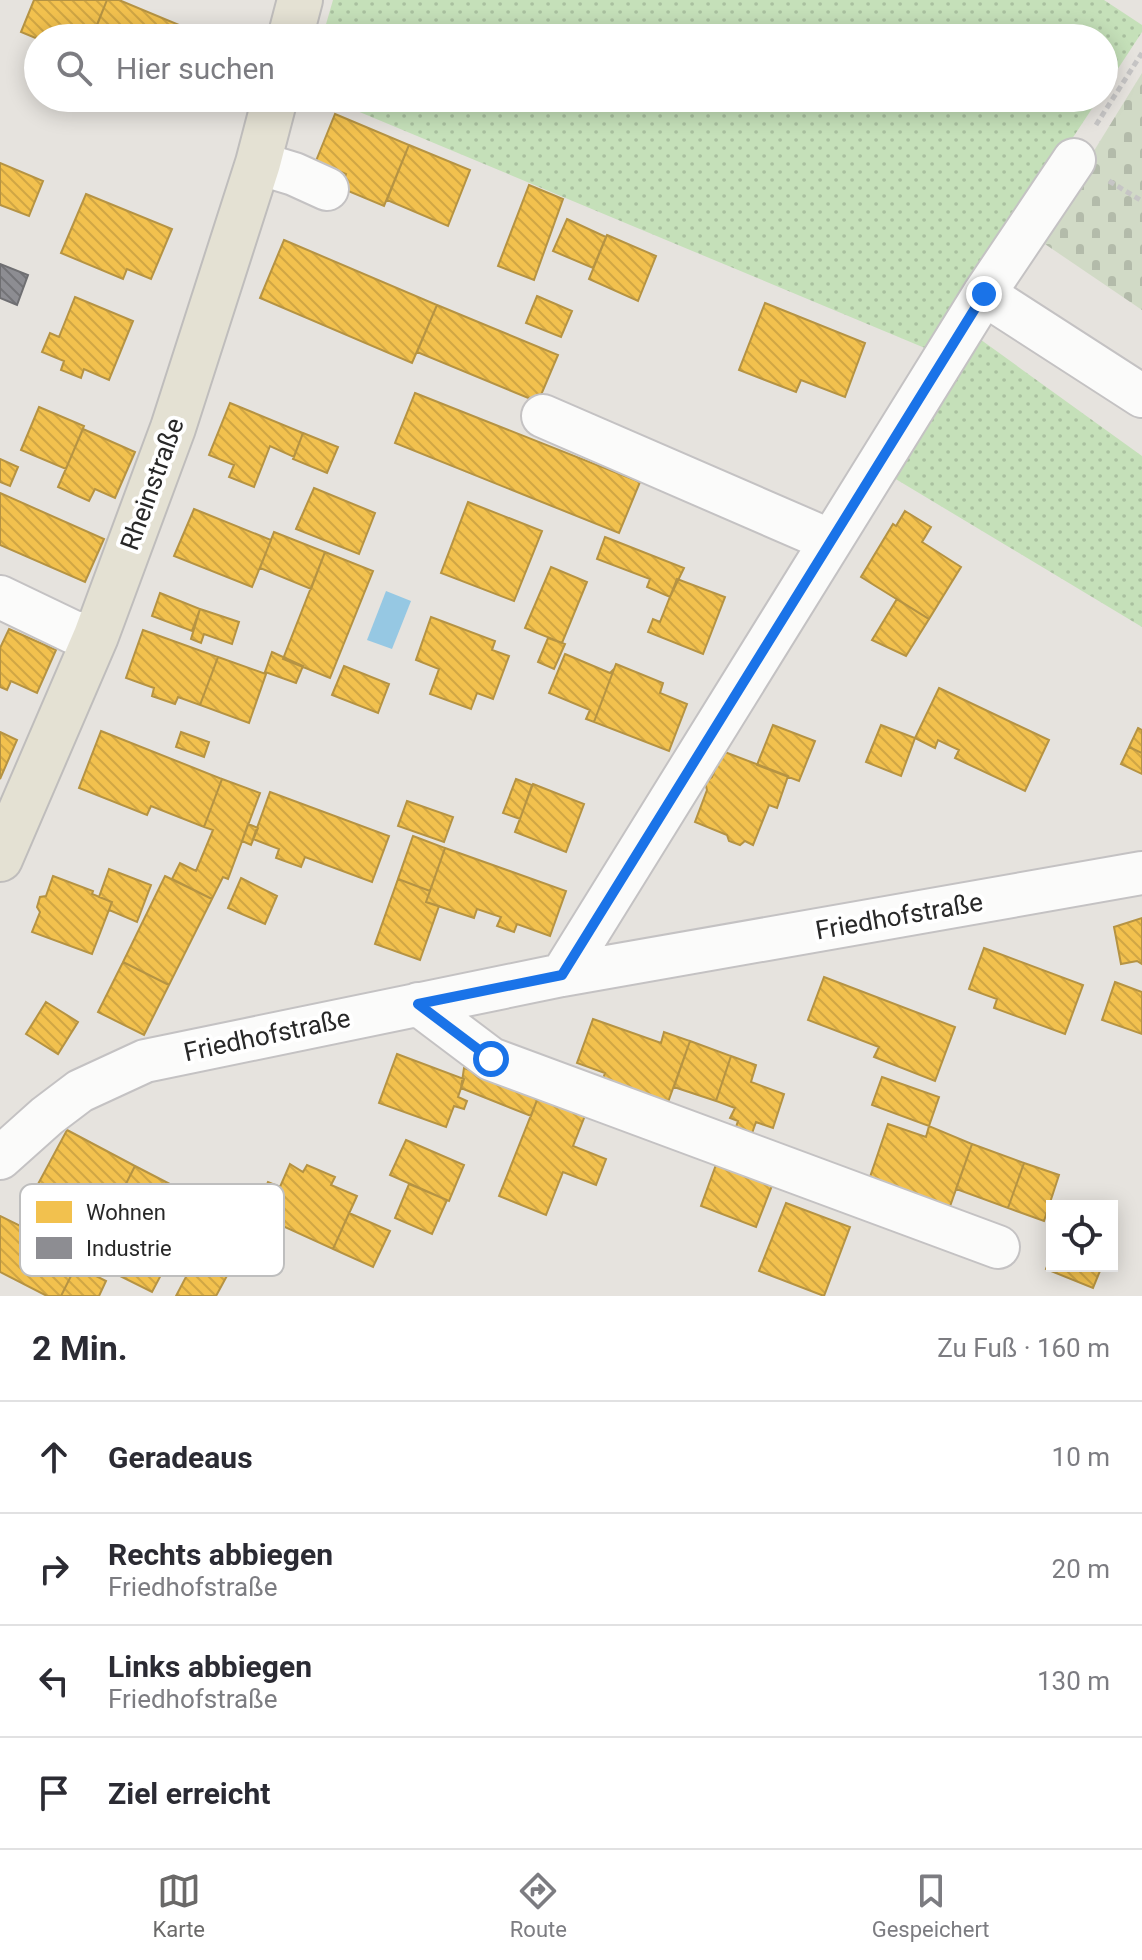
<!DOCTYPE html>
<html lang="de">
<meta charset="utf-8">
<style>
:root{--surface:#fff;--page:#f2f2f3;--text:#2b2b33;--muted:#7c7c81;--line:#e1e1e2;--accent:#6a6968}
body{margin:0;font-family:Roboto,sans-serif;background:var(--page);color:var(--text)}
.controls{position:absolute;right:24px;bottom:24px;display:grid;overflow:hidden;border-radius:0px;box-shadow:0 4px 20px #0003}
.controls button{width:72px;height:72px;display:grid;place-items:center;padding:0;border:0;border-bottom:2px solid var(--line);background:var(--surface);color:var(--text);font:40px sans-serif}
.stop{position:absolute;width:24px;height:24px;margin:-18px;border:6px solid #1a73e8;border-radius:50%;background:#fff}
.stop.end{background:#1a73e8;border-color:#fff;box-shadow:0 2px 8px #0008}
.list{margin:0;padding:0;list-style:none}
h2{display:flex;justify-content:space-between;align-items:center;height:104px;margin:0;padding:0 32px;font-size:34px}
h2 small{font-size:26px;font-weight:400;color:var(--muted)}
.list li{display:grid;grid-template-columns:52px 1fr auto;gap:24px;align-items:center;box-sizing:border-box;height:112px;padding:0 32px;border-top:2px solid var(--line)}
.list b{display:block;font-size:30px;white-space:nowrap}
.list p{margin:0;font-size:26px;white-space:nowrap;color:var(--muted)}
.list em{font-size:26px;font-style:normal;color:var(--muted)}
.icon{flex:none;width:44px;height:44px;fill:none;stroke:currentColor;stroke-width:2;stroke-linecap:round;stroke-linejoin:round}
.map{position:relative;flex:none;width:1142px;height:1296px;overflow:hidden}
.search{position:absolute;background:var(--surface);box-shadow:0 4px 20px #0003;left:24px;right:24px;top:24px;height:88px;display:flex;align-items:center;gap:20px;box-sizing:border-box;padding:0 28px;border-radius:44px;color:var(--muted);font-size:30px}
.sheet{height:552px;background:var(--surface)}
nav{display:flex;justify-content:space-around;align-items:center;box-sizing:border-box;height:112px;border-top:2px solid var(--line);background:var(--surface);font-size:22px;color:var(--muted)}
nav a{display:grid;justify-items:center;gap:4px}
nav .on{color:var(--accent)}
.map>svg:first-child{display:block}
.grass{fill:url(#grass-dots)}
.cemetery{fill:url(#cemetery-stones)}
.water{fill:#96c8e3}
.homes{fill:url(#homes-back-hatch);stroke:#b59343;stroke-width:2}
.industry{fill:url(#industry-back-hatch);stroke:#6f6f72;stroke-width:2}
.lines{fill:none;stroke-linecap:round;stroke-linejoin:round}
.minor-casing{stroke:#c4c2c3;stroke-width:46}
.major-casing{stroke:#bfbdbc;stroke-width:48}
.path{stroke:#c6c5c5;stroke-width:5;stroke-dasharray:6 4;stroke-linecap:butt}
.minor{stroke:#fbfbfa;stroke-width:42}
.major{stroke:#e4e1d3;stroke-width:44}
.route{stroke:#1a73e8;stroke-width:10}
.labels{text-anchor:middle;stroke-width:8;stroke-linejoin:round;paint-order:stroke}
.street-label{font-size:26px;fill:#282828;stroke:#fff}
.key{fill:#fff;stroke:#bebebe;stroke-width:2}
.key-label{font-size:22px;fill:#282828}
</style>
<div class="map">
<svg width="1142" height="1296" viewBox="0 0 1142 1296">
<defs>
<pattern id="grass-dots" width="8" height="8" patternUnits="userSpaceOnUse" patternTransform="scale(2)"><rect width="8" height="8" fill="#c5e0b9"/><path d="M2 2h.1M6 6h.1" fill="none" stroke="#a9c09f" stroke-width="1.8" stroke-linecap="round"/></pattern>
<pattern id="cemetery-stones" width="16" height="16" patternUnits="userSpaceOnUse" patternTransform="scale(2)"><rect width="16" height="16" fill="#d1dac6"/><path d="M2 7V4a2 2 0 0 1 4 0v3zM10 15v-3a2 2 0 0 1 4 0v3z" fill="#b3bbaa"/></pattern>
<pattern id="homes-back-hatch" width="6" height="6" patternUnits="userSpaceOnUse" patternTransform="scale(2)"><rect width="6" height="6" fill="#f2c14e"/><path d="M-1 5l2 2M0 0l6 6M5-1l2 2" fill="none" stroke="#d0a644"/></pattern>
<pattern id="industry-back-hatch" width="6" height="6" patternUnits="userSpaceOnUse" patternTransform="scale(2)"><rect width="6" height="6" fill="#8d8d92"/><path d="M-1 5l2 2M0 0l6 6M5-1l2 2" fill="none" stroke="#737377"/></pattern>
</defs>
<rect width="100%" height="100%" fill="#e6e3de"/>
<path class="grass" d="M333,0H1104L1142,25V32L1104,90V38H322Z
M326,98H1099L932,351Z
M977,337L1142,456V627L889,475Z"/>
<path class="cemetery" d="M1142,73V310L1039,240Z"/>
<path class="water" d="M386,591L411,601L392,649L367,640Z"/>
<path class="homes" d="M34,0H107L92,37L71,29L67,38L38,39L21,32Z
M107,0H119L184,27L179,38H92Z
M184,27L212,38H179Z
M335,114L409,145L384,206L341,188L346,174L316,161Z
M409,145L470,170L448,226L387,200Z
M0,163L43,181L29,216L0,205Z
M529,185L563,199L534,280L498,266Z
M86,194L172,229L151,279L127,269L123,279L61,253Z
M567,219L606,237L593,268L553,251Z
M607,235L656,256L638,301L589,279Z
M284,240L437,305L412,363L260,298Z
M537,296L572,311L561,337L526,323Z
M75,297L133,321L109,380L84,369L81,378L61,370L64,361L42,352L50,333L59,337Z
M765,303L865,343L845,397L801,380L796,392L739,370Z
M437,305L558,355L538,402L417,352Z
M415,393L640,482L619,533L395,443Z
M230,403L303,433L294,457L270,446L254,487L229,477L234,465L209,455Z
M39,407L84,426L66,469L21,450Z
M83,429L135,452L115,498L95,489L89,501L58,487Z
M303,433L338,447L327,473L293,459Z
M0,459L18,467L10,486L0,482Z
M314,488L375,513L359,554L296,529Z
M0,493L104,539L85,582L0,545Z
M468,502L542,531L514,601L441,573Z
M194,509L271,540L252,587L174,556Z
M905,511L931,527L922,542L961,567L929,619L861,577L893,524L896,526Z
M274,532L325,552L311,589L260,568Z
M605,537L684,568L670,597L647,587L650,579L597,559Z
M325,552L373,571L330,678L283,659Z
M551,567L587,582L562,643L525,628Z
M677,579L725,597L703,654L648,632L653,619L660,622Z
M160,593L200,609L192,631L152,616Z
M897,599L929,619L906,656L872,640Z
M200,609L239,622L232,644L204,634L201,643L191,639Z
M431,617L495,641L492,650L509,656L493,699L477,693L471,709L430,694L439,669L416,660Z
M9,629L56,650L37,693L11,681L7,690L0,687V648Z
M143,630L218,657L200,705L178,697L175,704L152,696L154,688L126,678Z
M548,638L565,644L554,669L538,662Z
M272,652L303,666L296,683L265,672Z
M565,654L610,673L614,669L594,722L586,719L590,710L549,693Z
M218,657L266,674L249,723L200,705Z
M616,664L663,683L660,693L687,704L669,751L594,722Z
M344,666L389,684L378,713L332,695Z
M939,688L1049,740L1025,791L955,758L959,750L938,740L935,748L915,738Z
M773,725L815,741L799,781L757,765Z
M881,725L915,738L901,776L866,762Z
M1138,728L1142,730V753L1129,747Z
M101,731L222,779L204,827L151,806L147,815L79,788Z
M0,732L17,740L0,779Z
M181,732L209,742L204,757L176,747Z
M1129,747L1142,753V774L1121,764Z
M722,751L788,776L777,808L769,805L753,845L745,841L740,845L729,841L727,835L695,822L707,790L705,782L712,777Z
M222,779L260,793L228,879L223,877L212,899L172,879L180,863L196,871L213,830L204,827Z
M516,779L532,785L520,819L503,813Z
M533,784L584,804L566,852L515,832Z
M270,792L389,836L372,882L305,857L301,867L276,858L279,849L253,839Z
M407,801L453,817L444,842L398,826Z
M248,824L258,828L251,845L242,841Z
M413,836L445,848L430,891L398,879Z
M445,848L566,891L550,936L517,924L514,932L497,926L501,917L477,909L474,918L426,902Z
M109,869L151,885L137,922L109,910L112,902L99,897Z
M53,876L93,891L92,894L112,902L92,954L32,932L40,912L37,907L40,897L46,896Z
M165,876L212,899L169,985L123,962Z
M241,878L277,896L265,924L228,908Z
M398,879L430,891L426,902L439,906L420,960L375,944Z
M1142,918V964L1137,961L1121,964L1114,927Z
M984,948L1083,985L1065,1034L994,1008L997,999L969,989Z
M123,962L169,985L144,1035L98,1012Z
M824,977L955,1027L935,1081L874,1057L879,1047L808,1020Z
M1115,982L1142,992V1034L1102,1020Z
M46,1002L78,1022L58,1054L26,1034Z
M593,1019L661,1043L664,1032L690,1041L667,1105L602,1082L605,1073L577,1063Z
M690,1041L731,1056L716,1101L674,1087Z
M397,1054L464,1079L458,1097L467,1101L464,1109L454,1106L446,1127L379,1103Z
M731,1056L756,1065L751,1082L784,1094L773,1128L756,1122L751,1136L735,1130L738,1121L730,1118L735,1108L716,1101Z
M464,1068L539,1095L531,1116L461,1088Z
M882,1077L939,1097L929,1126L872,1105Z
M539,1095L586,1113L573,1146L606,1159L596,1185L563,1172L546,1215L499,1196Z
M888,1124L926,1137L929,1126L972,1144L948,1212L868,1183Z
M67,1130L135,1166L112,1211L89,1199L85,1208L38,1184Z
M406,1140L464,1165L449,1201L390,1175Z
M972,1144L1024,1163L1008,1208L956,1189Z
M717,1162L773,1183L756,1227L701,1206Z
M1024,1163L1059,1175L1044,1221L1008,1208Z
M290,1164L303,1172L307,1165L335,1177L331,1185L357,1196L333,1249L254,1213L268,1182L280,1187Z
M135,1166L222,1211L215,1223L247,1240L228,1274L112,1211Z
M409,1184L447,1200L432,1234L395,1218Z
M786,1203L850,1227L824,1296L759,1271Z
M349,1213L390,1231L373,1267L333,1249Z
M0,1216L81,1256L61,1296H47L0,1272Z
M121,1254L161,1275L152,1292L112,1272Z
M1052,1254V1266H1102L1093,1288L1046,1269Z
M197,1256L228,1274L216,1296H176Z
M76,1266L106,1281L99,1296H61Z"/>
<path class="industry" d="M0,264L28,275L17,305L0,298Z"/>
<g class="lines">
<g class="minor-casing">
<path id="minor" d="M258,163L294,174L327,189
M984,294L1142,396
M543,416L831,541
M0,597L73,632L96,636
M562,975L984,294L1074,160
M418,1004L491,1059L998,1247
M0,1158L47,1116L80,1091L145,1061L562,975L1142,873"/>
</g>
<g class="major-casing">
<path id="major" d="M290,38L300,0
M0,859L96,636L173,428L258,163L275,98"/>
</g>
<path class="path" d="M1096,125L1142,53
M1109,181L1142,201"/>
<use href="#minor" class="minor"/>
<use href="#major" class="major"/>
</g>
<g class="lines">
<path class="route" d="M491,1059L418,1004L562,975L984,294"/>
</g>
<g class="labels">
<g class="street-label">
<text transform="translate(152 484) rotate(-70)" y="9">Rheinstraße</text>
<text transform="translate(899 916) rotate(-10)" y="9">Friedhofstraße</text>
<text transform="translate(267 1035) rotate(-12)" y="9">Friedhofstraße</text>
</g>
</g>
<rect x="20" y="1184" width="264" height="92" rx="12" class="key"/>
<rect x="36" y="1201" width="36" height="22" fill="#f2c14e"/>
<rect x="36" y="1237" width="36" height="22" fill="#8d8d92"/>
<g class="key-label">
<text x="86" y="1220">Wohnen</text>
<text x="86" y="1256">Industrie</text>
</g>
</svg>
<div class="controls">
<button><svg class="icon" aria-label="locate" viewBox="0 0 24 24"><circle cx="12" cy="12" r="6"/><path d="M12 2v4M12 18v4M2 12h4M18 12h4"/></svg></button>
</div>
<div class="stop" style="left:491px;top:1059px"></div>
<div class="stop end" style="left:984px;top:294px"></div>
<div class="search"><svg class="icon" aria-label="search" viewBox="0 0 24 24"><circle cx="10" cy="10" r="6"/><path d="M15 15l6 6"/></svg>Hier suchen</div>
</div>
<section class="sheet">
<h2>2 Min.<small>Zu Fuß · 160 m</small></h2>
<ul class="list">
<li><svg class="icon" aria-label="ahead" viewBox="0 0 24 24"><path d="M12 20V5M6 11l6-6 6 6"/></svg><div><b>Geradeaus</b></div><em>10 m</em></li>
<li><svg class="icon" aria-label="right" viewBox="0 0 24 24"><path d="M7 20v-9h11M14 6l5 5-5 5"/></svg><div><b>Rechts abbiegen</b><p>Friedhofstraße</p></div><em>20 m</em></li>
<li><svg class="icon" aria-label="left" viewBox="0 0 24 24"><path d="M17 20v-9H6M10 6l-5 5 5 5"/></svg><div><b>Links abbiegen</b><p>Friedhofstraße</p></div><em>130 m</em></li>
<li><svg class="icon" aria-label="arrive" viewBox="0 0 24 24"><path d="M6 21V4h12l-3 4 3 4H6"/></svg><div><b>Ziel erreicht</b></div></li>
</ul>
</section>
<nav>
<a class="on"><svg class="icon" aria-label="map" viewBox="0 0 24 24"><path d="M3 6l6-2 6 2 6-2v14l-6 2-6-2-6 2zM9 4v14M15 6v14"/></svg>Karte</a>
<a><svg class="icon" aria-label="directions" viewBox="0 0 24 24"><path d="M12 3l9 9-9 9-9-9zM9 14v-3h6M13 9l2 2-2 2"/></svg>Route</a>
<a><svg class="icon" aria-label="saved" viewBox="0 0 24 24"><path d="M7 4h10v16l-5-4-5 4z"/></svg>Gespeichert</a>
</nav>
